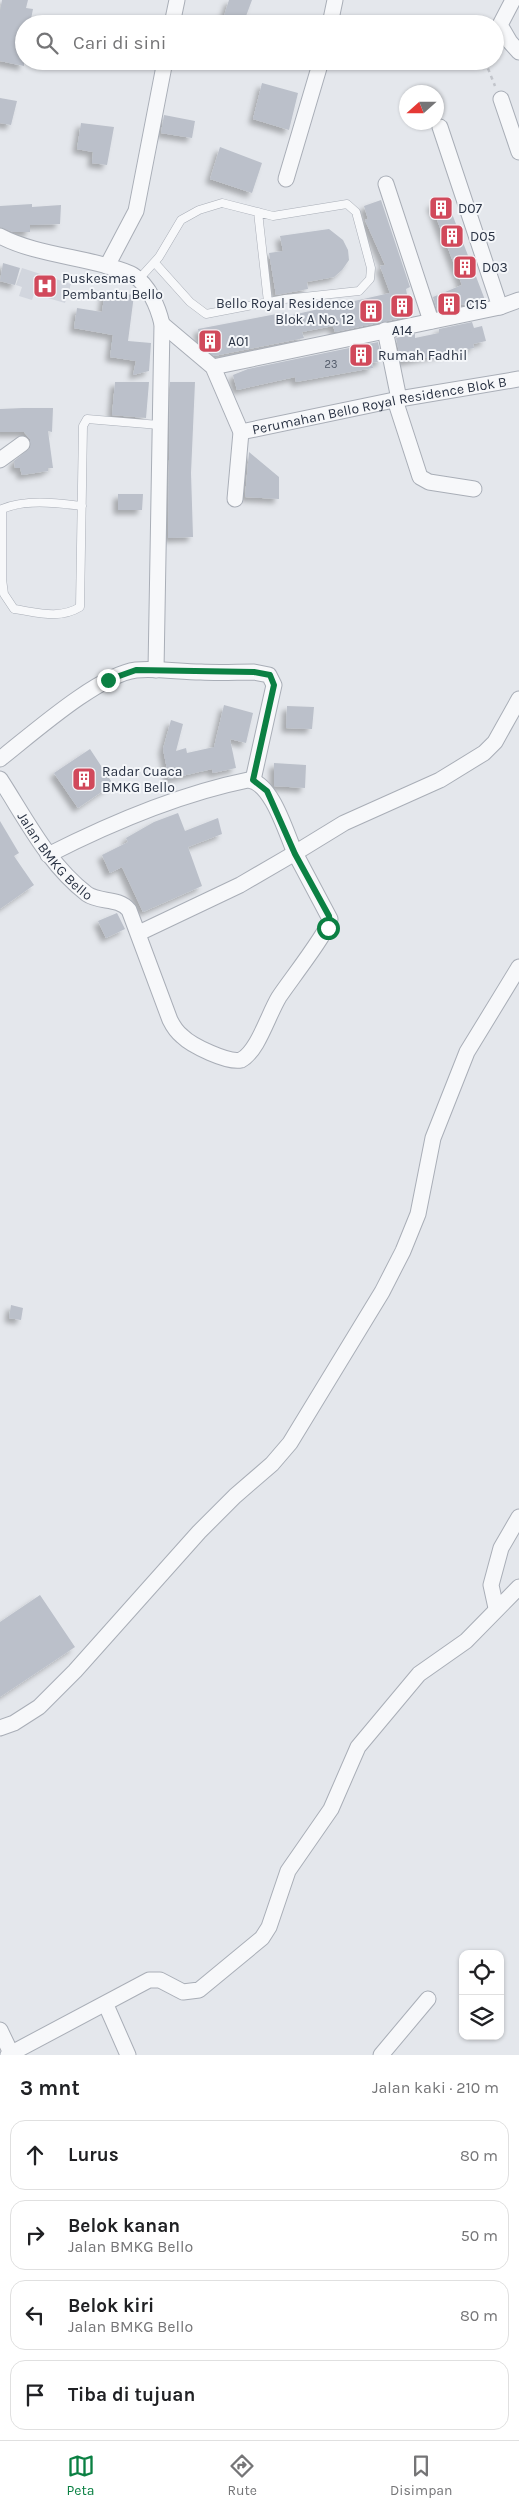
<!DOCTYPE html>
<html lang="id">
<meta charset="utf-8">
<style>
:root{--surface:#fff;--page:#f2f2f2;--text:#202124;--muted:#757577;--line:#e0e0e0;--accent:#0b8043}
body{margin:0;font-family:Karla,sans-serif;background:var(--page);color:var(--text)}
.controls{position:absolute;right:15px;bottom:15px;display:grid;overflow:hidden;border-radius:10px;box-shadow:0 1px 4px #0004}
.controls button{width:45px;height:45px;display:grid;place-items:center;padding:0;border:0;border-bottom:1px solid var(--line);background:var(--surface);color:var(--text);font:25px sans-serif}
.compass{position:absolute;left:399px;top:85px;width:45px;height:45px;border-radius:50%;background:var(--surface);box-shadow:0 1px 4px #0004;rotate:249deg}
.stop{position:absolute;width:15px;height:15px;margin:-11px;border:4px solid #0b8043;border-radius:50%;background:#fff}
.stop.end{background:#0b8043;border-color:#fff;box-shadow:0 1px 5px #0008}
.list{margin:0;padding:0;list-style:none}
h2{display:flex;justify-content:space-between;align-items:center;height:65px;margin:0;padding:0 20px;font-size:21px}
h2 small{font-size:16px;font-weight:400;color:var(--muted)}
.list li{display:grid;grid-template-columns:32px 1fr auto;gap:15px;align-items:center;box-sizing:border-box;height:70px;margin:0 10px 10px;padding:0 10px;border:1px solid var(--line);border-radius:15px}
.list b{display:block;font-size:19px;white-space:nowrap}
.list p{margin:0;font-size:16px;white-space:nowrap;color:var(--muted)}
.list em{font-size:16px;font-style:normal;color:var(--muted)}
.icon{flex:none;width:28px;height:28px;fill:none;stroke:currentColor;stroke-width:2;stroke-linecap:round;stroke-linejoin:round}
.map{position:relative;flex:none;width:519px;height:2055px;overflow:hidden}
.search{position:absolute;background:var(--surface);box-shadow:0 1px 4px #0004;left:15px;right:15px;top:15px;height:55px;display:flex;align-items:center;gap:12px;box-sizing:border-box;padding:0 18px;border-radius:28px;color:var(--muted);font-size:19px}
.sheet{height:385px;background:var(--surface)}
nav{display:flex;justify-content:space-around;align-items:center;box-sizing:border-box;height:70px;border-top:1px solid var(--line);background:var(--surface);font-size:14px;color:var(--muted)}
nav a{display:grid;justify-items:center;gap:2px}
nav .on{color:var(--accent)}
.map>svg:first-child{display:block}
.built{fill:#d2d6de}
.building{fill:#bbc0ca;filter:url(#shadow)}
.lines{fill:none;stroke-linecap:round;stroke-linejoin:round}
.lane-casing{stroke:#a9aeb7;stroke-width:9}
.street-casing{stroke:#a9aeb7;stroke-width:17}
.path{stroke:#c2c5cb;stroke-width:2.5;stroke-dasharray:4 4;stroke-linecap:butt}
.lane{stroke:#f7f8fa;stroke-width:8}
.street{stroke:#f7f8fa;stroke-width:15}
.route{stroke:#0b8043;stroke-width:6}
.labels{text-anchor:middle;stroke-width:4;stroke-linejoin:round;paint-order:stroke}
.number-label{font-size:11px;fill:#4f5766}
.poi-label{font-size:14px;fill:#2b3445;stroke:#f4f6f9;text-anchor:start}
.street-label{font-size:14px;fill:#2b3445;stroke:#f4f6f9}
</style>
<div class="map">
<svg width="519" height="2055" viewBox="0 0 519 2055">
<defs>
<filter id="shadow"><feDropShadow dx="-4.5" dy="4.5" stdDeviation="2.5" flood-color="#0004"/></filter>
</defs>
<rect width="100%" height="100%" fill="#e4e7ec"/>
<path class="built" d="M22,268L71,284L65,303L34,294L32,300L19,296L22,287L16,285Z"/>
<path class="building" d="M2,0H28L26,8L33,9L30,24H24V66L0,61V11Z
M229,0H252L243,24L224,16Z
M262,83L298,93L289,130L253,119Z
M0,98L17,101L11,125L0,123Z
M164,115L195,121L192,138L161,133Z
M81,123L114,127L107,165L92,163L93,152L77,149Z
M220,147L262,163L252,193L210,179Z
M446,198L485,300L437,310L433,297L462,285L431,204Z
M381,200L410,287L406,289L411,316L335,332L333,326L302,332L304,338L214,356L201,345L198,329L287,312L288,316L390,293L380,266L385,265L365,220L368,219L364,206Z
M32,204V207L61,205L60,224L30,225V232H13L0,227V206Z
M329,229L343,240L348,250L349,260L342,270L334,277L307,282L308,289L276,295L269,253L283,251L280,236Z
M3,263L20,268L15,285L0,281Z
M105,291L134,295L128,341L151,343L149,371L133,375L136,361L110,357L113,335L74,328L77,308L102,312Z
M472,322L474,328L482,326L486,341L473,344L474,348L401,362L396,338L415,334V338L439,333V329Z
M378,342L382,361L372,363L373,368L296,382L295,377L237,390L233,375L248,369Z
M115,382H149L146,418L112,415Z
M170,382H195L191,473L193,537L168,538Z
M23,408H53L52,432L48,431L53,468H48V471L22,475L20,468H15L14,461L30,448V439L24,432H0V409Z
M249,452L279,477V499L245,497Z
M118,494H143L142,510H118Z
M224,705L253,713L246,743L230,739L236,768L213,773L212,769L169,779L163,749L171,720L183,724L176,751L186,748L187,753L214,747Z
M287,706L314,707L312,729L286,728Z
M90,749L113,784L78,808L54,773Z
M274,763L306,765L305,788L274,786Z
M178,813L185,831L218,818L222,834L188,847L202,886L143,912L122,867L110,873L102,855L128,842L126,838L154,822Z
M0,821L19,853L14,856L34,885L0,909Z
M117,913L125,929L106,938L98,921Z
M11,1305L23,1308L21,1320L9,1318Z
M40,1595L75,1647L0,1697V1622Z"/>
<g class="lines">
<g class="lane-casing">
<path id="lane" d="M258,212L268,302
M139,279L159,257L181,220L199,210L222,203L273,216L347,204L356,212L371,268L370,279L359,291L285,299L206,314L190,302L155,263
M82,506C56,503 26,499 2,509V579L4,594L14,609C36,612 59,620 80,607L83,426L87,419L159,425"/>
</g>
<g class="street-casing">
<g id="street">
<path d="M513,0L500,25L510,42L519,52"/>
<path d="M172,24L177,0"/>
<path d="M330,24L335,0"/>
<path d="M501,99L519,152"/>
<path d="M440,127L500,307"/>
<path d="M286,179L321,61"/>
<path d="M386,184L431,321"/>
<path d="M0,236C30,252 71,256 104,265C114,268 125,270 133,275C149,285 158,307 162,324L156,670"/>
<path d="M107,266L136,211L165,61"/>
<path d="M162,324L213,367L241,432L235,499"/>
<path d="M385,330L399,399"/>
<path d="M213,367L500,307L519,300"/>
<path d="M395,400L420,477L429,482L474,489"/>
<path id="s1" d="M241,432L399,399L519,379"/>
<path d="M0,460L22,444"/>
<path d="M0,759C32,734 98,675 136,670C157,668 180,672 201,672C219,673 237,672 254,672L269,675L274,685L253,780"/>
<path id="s2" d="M0,779C26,819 48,864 87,894C100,903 118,897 129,910L170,1020C173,1026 177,1032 182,1036C192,1046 228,1063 241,1060C258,1051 268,1015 279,997C288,983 329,931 330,919L295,853L240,885L139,933"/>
<path d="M48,855C111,823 179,794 248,780C272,782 286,833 295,853L344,823L440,780L484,753L495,742L519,699"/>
<path d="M496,1608L491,1585L501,1548L519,1517"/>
<path d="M0,1728L14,1723L39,1707L75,1671L199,1532L235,1496L272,1464L290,1443L382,1292L403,1251L418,1214L433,1138L467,1052L519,967"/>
<path d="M106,2005L128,2055"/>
<path d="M0,2030L11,2053"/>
<path d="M8,2055L149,1980H160L183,1992L199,1990L262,1938L269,1927L288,1871L331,1809L358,1747L419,1674L466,1641L519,1587"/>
<path d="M381,2055L428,1999"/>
</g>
</g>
<path class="path" d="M485,61L495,86"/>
<use href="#lane" class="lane"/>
<use href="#street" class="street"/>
</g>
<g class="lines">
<path class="route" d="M108,680L136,670L254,672L270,675L274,685L253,780L267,791L295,854L329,916L330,922L328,928"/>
</g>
<defs>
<g id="building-square" transform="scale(1.25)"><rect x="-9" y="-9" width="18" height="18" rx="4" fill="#d1495b" stroke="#f4f6f9"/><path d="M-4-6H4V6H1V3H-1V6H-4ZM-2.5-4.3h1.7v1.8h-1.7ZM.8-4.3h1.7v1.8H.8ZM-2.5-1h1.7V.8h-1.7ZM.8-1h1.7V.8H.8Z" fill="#fff"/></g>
<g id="hospital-square" transform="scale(1.25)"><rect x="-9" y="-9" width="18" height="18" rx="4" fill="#d1495b" stroke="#f4f6f9"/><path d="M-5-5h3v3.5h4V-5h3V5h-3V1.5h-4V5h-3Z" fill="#fff"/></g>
</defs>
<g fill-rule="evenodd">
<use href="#building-square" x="441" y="208"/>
<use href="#building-square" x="452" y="236"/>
<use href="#building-square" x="465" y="267"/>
<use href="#hospital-square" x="45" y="286"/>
<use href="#building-square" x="449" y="304"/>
<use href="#building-square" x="402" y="306"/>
<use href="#building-square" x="371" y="311"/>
<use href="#building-square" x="210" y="341"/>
<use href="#building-square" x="361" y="355"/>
<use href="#building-square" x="84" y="779"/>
</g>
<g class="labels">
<g class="number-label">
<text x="331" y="368">23</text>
</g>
<g class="poi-label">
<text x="458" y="213">D07</text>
<text x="470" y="241">D05</text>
<text x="482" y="272">D03</text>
<text x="62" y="283">Puskesmas<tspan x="62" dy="16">Pembantu Bello</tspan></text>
<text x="354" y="308" text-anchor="end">Bello Royal Residence<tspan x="354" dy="16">Blok A No. 12</tspan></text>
<text x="466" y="309">C15</text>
<text x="402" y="335" text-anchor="middle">A14</text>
<text x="228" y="346">A01</text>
<text x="378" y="360">Rumah Fadhil</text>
<text x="102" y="776">Radar Cuaca<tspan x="102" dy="16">BMKG Bello</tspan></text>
</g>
<g class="street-label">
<text dy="5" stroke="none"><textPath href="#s1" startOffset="141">Perumahan Bello Royal Residence Blok B</textPath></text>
<text dy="5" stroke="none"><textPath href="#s2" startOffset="95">Jalan BMKG Bello</textPath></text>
</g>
</g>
</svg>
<div class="controls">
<button><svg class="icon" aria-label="locate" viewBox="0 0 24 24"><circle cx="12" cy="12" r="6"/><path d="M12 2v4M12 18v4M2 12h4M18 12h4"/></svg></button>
<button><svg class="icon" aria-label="layers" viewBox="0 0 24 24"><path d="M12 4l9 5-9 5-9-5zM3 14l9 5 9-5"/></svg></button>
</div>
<svg class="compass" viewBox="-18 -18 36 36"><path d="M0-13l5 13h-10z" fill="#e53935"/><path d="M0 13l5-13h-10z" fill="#757577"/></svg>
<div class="stop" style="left:328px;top:928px"></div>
<div class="stop end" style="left:108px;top:680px"></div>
<div class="search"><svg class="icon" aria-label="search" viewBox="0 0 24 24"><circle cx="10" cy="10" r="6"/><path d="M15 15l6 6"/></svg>Cari di sini</div>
</div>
<section class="sheet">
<h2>3 mnt<small>Jalan kaki · 210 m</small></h2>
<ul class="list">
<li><svg class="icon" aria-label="ahead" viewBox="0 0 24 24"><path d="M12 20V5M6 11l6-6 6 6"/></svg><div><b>Lurus</b></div><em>80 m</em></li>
<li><svg class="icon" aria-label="right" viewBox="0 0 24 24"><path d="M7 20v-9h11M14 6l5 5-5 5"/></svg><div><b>Belok kanan</b><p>Jalan BMKG Bello</p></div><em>50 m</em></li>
<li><svg class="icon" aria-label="left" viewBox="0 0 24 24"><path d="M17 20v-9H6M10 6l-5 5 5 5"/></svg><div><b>Belok kiri</b><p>Jalan BMKG Bello</p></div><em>80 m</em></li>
<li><svg class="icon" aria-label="arrive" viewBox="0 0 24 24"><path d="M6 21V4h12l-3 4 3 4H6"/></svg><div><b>Tiba di tujuan</b></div></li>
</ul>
</section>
<nav>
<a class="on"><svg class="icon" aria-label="map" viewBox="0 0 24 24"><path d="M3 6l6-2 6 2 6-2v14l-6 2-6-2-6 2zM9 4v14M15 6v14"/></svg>Peta</a>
<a><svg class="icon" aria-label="directions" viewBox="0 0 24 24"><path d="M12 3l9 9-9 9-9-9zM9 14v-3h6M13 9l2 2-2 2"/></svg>Rute</a>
<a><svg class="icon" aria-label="saved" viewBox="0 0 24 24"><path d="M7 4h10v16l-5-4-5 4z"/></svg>Disimpan</a>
</nav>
